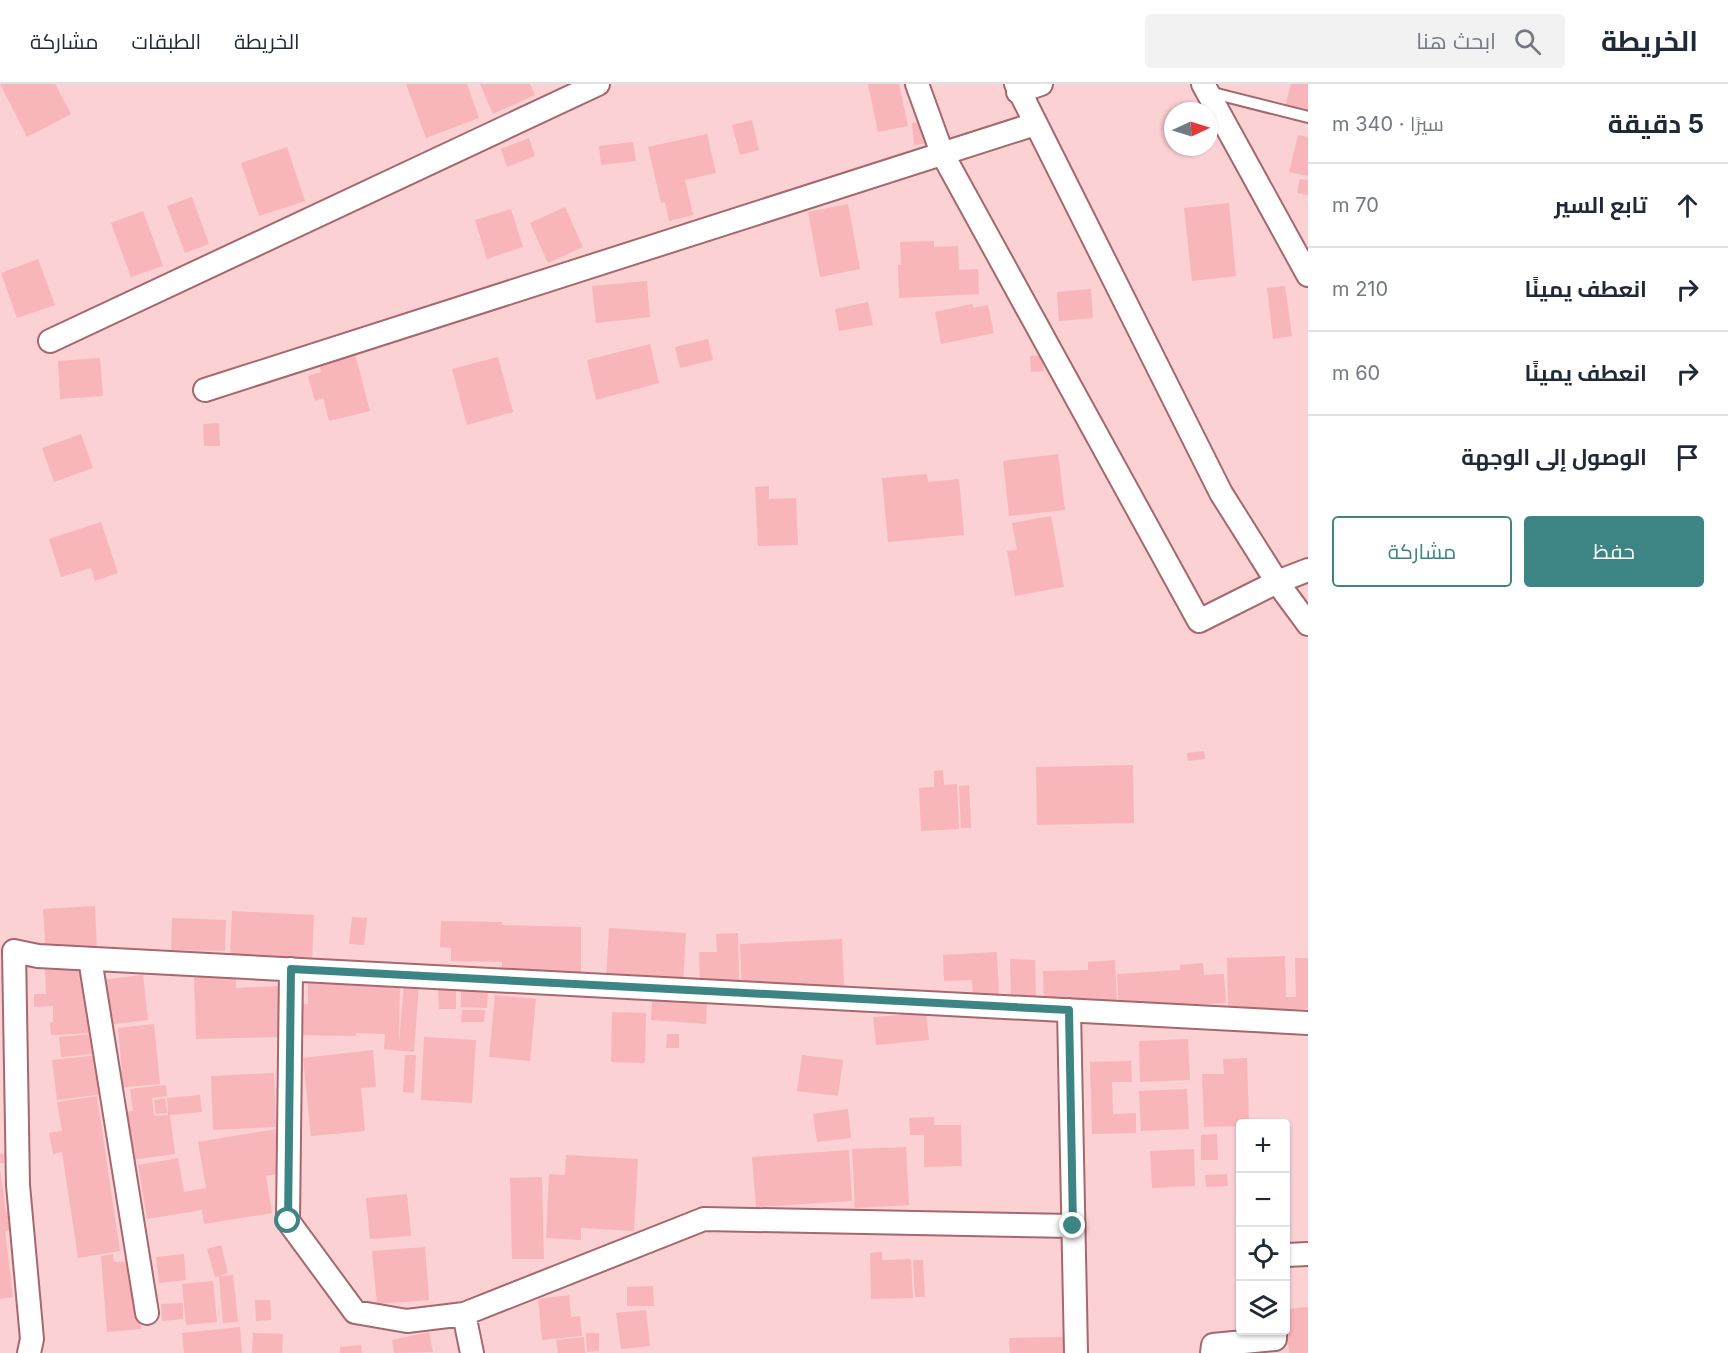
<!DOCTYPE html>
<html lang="ar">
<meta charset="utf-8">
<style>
:root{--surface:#fff;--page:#f2f2f3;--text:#1f2937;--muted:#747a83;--line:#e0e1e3;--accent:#3d8584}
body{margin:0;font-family:Inter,Cairo,sans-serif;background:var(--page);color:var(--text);direction:rtl}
.controls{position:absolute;right:18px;bottom:18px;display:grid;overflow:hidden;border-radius:6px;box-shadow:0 2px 4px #0004}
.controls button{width:54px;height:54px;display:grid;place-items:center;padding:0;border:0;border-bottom:2px solid var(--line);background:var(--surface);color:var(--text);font:30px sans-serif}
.compass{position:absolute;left:1164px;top:18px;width:54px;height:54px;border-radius:50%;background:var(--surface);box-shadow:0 2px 4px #0004;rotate:86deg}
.stop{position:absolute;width:18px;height:18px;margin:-14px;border:4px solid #3d8584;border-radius:50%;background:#fff}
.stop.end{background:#3d8584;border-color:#fff;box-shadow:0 2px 6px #0008}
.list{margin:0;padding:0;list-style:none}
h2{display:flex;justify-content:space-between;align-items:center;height:78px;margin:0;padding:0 24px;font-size:26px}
h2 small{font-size:20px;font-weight:400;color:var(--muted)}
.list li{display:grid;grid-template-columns:39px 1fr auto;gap:18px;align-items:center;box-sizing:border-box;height:84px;padding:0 24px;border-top:2px solid var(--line)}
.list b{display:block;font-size:22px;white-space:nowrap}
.list em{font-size:20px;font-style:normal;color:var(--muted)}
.actions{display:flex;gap:12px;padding:18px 24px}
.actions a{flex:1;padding:14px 0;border:2px solid var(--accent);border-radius:6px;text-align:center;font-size:21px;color:var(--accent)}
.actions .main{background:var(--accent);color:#fff}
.icon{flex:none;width:33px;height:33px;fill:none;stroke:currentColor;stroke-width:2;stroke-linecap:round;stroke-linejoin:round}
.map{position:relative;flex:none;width:1308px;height:1269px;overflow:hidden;direction:ltr}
header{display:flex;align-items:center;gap:36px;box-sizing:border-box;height:84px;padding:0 30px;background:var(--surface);border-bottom:2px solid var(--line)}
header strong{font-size:28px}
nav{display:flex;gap:33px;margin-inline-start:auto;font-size:21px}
.search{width:420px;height:54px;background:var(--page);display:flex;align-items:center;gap:15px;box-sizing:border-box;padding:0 21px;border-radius:6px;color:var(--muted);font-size:22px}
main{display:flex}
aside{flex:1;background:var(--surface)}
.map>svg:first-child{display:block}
.building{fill:#f8b5ba}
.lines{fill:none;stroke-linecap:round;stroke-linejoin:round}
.service-casing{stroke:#a4686d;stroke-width:14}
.minor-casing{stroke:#a4686d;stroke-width:26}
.service{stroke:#fff;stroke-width:10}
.minor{stroke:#fff;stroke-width:22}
.route{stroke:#3d8584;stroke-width:8}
</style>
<header>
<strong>الخريطة</strong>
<div class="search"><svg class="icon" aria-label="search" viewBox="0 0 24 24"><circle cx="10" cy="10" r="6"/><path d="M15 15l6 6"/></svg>ابحث هنا</div>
<nav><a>الخريطة</a><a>الطبقات</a><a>مشاركة</a></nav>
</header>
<main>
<aside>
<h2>5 دقيقة<small>سيرًا · 340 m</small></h2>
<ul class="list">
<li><svg class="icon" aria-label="ahead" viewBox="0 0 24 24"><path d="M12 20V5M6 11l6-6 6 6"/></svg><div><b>تابع السير</b></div><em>70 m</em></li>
<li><svg class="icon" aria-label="right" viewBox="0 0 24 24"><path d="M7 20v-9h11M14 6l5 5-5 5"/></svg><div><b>انعطف يمينًا</b></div><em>210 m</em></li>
<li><svg class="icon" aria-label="right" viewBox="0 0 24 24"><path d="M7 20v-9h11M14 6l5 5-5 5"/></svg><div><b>انعطف يمينًا</b></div><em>60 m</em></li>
<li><svg class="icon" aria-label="arrive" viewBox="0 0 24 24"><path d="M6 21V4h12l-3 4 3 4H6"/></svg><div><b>الوصول إلى الوجهة</b></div></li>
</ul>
<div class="actions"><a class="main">حفظ</a><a>مشاركة</a></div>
</aside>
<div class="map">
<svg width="1308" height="1269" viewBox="0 0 1308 1269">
<rect width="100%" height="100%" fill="#fbd1d4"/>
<path class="building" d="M0,0H55L71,30L27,53Z
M406,0H467L479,34L426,54Z
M480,0H530L535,11L493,30Z
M868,0H899L908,42L878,48Z
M1291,0H1308V29L1285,22Z
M752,36L759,66L740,71L732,41Z
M928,37L930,59L914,61L912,39Z
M707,50L716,89L685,96L693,131L669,137L665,118L661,119L648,63Z
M1298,51L1308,53V92L1289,88Z
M529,54L535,72L507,83L501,65Z
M633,58L636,77L601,81L599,62Z
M287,63L305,117L259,132L241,79Z
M1300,95L1308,96V111L1297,109Z
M192,113L209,160L185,169L167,122Z
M1229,119L1236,192L1192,197L1184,124Z
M848,120L860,185L820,193L808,128Z
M565,123L583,163L548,179L530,139Z
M511,125L523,163L487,175L475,136Z
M143,127L163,182L131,193L111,139Z
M934,157V163L958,162L959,186L978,185L979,210L899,214L898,181H901L900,158Z
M38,175L55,221L17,234L1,189Z
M647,197L650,233L596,239L592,202Z
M1285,202L1292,252L1273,255L1267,204Z
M1091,205L1093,234L1059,237L1057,208Z
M868,218L873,241L839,247L835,225Z
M972,220L974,224L988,221L994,249L941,260L935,228Z
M708,255L713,276L680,284L675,263Z
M650,260L659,299L596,316L587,276Z
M354,266L370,327L329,337L323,314L315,317L308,292L321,288L318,275Z
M1042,271L1044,287L1031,288L1030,272Z
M498,273L513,328L467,341L452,285Z
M100,274L103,312L60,315L58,277Z
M219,339L220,362H204L203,340Z
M81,350L93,384L54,398L42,364Z
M1058,370L1065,426L1009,432L1003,377Z
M927,390L928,398L959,395L964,451L888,458L882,394Z
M769,402V415L796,414L798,461L758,462L755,403Z
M1051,432L1064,503L1015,512L1007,467L1017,466L1012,439Z
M101,438L118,489L95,497L91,484L61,493L49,455Z
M1204,667L1205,675L1188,677L1187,669Z
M1133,681L1134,739L1037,741L1036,683Z
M943,686L944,701L957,700L959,745L921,747L919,704L934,703V687Z
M969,701L971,744H961L959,702Z
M95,822L97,868L46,871L43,825Z
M232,827L314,831L312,876L230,873Z
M352,833L367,834L364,861L349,860Z
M172,834L226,836L225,867L171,866Z
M441,837L502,838V841L581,843V892L502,890V878L451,877V864L440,863Z
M609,844L686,849L683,900L606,895Z
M738,849L739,898L700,899L699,868H717L716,850Z
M842,855L844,901L742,906L740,860Z
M997,868L999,913L973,915L972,896L944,897L943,871Z
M1285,872L1286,913H1296L1295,874H1308V925L1228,927L1227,874Z
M1010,875L1035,876L1036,915H1011Z
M1115,876L1117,920L1044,922L1043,887L1088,886V878Z
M1203,879L1204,891L1224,890L1226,919L1119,925L1117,890L1180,886V881Z
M88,884L92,949L51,951L50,939L53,938V922L34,923V910H46L45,886Z
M236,890V904L280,902L282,953L196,955L194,891Z
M143,891L148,936L106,941L100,896Z
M400,898L399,959L404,898L419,900L414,968L384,965L385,950L356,949V952L293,951V919L308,920V899L361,900Z
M456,904V925H439L438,905Z
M461,904L488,905L487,924L461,923Z
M495,911L536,915L530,977L489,973Z
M652,915L707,919L706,940L651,936Z
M462,926H485L484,938H461Z
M612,928L646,929L645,979L611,978Z
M926,929L929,956L876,961L873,933Z
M154,940L160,1000L116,1004L114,988L122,987L118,944Z
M90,950L92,970L61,973L59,953Z
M667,950H679V964H666Z
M424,953L476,956L472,1019L421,1016Z
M1188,955L1190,996L1140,998L1139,957Z
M373,966L376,1003L361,1004L365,1047L311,1052L303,974Z
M99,971L104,1010L57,1016L52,976Z
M405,971H416L414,1009L403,1008Z
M802,971L843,976L838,1012L797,1007Z
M1247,974L1249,1040H1240V1042L1204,1043L1202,990H1224L1223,975Z
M1131,977L1132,998H1112L1113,1030L1136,1029V1049L1092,1050L1090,978Z
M274,989L276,1043L213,1046L211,992Z
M166,1001L167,1012L152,1014L154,1032L168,1031L167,1014L200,1011L202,1028L170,1031L175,1070L131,1076L126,1028L133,1027L130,1005Z
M1187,1005L1189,1045L1141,1047L1139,1007Z
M97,1012L120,1167L78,1174L62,1068L53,1070L49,1049L62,1047L57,1018Z
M165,1014L167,1029L156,1030L154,1016Z
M848,1025L851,1054L817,1058L813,1030Z
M934,1033V1041H961L962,1082L924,1083V1051H910L909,1034Z
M276,1045L283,1089L266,1092L272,1129L204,1140L202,1126L147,1135L138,1081L178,1074L184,1108L206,1104L198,1058Z
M1217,1050L1218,1076H1201V1051Z
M906,1063L909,1121L855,1124L852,1065Z
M1194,1065L1195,1102L1152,1104L1150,1067Z
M849,1066L852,1117L756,1123L752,1073Z
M8,1069V1079H0V1070Z
M566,1071L638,1075L634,1147L581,1144V1156L546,1154L549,1090L565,1091Z
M0,1086L6,1128L15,1127L17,1145L5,1147L13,1213L0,1215Z
M1227,1090L1228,1102L1206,1103L1205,1091Z
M542,1093L544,1175H512L510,1094Z
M407,1110L411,1152L370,1155L366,1114Z
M221,1161L228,1189L215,1193L207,1165Z
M425,1163L429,1216L377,1220L372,1167Z
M882,1168V1176L911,1175L913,1214L871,1215L870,1169Z
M113,1170L114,1178L136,1177L141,1245L107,1248L101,1172Z
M184,1170L186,1196L159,1199L156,1173Z
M913,1176H923L925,1213H915Z
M233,1191L238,1238L223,1239L219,1192Z
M213,1197L217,1238L186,1241L182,1200Z
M653,1202L654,1222H627V1203Z
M569,1211L571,1233L580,1232L582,1252L542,1256L538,1215Z
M255,1216H270L271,1236L256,1237Z
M183,1219V1235L162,1237L161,1220Z
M1308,1223V1269H1289L1288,1257H1281L1286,1246V1225Z
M646,1226L650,1262L621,1265L616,1229Z
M240,1243L242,1269H184L182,1249Z
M429,1248L433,1268L394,1269L392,1256Z
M253,1249L283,1250L282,1269H252Z
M586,1249H599V1267L587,1268Z
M584,1253L585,1269H558L556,1256Z
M1063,1253V1269H1010L1009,1254Z
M361,1261L362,1269H340V1263Z"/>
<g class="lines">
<g class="service-casing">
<path id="service" d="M1209,8L1308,33"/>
</g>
<g class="minor-casing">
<path id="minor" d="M917,0L942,69L1199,537L1277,498L1308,486
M1016,0L1221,409L1277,498L1308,540
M1203,0L1308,191
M1018,8L1041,0
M50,257L598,0
M205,306L1035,40
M90,875L147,1229
M291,885L288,1137L355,1228L407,1237L464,1230L704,1135L1073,1142
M1069,926L1076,1269
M1286,1171L1308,1170
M464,1230L472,1269
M29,1269L32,1255L18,1101L14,867L38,872L1308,939
M1212,1269L1213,1261L1275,1255V1246"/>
</g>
<use href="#service" class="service"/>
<use href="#minor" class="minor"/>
</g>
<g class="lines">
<path class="route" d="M288,1137L291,885L1069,926L1073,1142"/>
</g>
</svg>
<div class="controls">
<button>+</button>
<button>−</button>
<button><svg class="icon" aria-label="locate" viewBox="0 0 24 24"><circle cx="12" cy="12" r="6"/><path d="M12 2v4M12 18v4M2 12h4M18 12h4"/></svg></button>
<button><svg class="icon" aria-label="layers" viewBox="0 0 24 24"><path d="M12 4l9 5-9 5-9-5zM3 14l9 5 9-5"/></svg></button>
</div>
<svg class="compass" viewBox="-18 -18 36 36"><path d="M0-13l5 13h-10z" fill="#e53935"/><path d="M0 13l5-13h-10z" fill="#747a83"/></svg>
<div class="stop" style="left:288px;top:1137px"></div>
<div class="stop end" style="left:1073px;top:1142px"></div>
</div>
</main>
